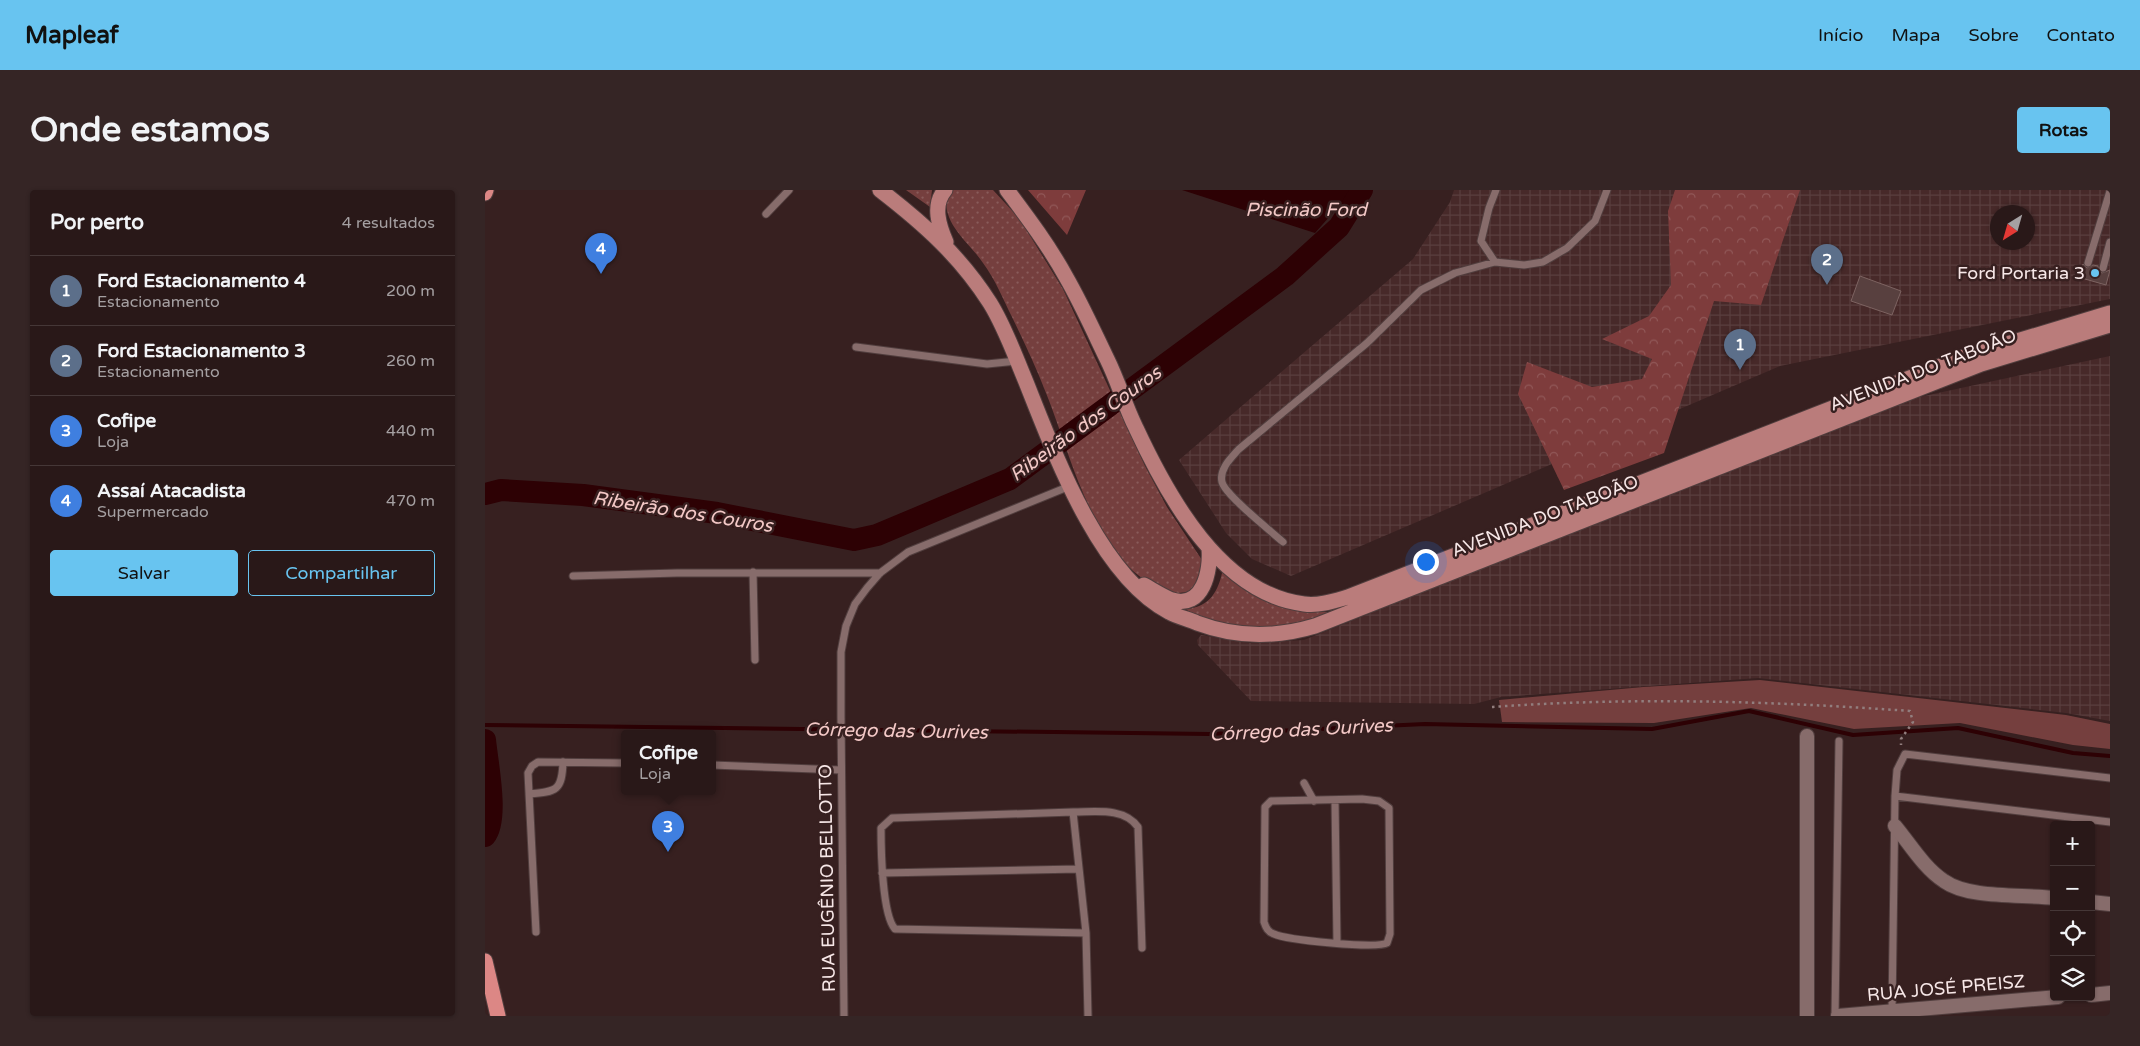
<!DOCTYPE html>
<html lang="pt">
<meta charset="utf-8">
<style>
:root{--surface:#291818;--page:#352525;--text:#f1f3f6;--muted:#a5a0a2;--line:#453737;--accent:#68c4f0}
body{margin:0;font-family:"Varela Round",sans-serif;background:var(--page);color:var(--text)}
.controls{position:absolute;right:15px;bottom:15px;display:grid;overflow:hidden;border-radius:5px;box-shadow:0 1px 4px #0004}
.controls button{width:45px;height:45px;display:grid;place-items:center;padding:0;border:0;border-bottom:1px solid var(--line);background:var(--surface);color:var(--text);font:25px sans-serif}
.compass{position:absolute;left:1505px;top:15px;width:45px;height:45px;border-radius:50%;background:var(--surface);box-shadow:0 1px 4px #0004;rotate:217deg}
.you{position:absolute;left:940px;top:371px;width:18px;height:18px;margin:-12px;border:4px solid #fff;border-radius:50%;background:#1a73e8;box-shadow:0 0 0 8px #1a73e833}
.badge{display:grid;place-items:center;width:32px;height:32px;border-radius:50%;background:var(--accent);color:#fff;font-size:16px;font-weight:700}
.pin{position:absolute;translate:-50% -41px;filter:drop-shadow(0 1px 2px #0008)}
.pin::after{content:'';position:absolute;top:26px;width:18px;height:15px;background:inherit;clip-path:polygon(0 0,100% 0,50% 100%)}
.popup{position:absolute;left:136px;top:540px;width:95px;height:65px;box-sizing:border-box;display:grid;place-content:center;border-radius:5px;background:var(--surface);filter:drop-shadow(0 1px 4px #0005);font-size:16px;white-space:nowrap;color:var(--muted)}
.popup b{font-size:19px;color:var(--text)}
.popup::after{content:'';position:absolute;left:50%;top:100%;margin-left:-10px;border:10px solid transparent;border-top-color:var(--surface)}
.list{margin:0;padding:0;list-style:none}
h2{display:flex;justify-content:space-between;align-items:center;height:65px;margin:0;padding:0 20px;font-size:21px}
h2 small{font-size:16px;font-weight:400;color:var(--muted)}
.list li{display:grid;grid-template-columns:32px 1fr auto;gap:15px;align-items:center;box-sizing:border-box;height:70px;padding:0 20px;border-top:1px solid var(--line)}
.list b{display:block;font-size:19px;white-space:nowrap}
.list p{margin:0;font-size:16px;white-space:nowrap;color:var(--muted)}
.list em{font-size:16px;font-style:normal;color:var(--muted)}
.actions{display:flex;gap:10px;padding:15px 20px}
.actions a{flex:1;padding:11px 0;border:1px solid var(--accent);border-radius:5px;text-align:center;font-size:18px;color:var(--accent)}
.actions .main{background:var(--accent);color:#111}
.icon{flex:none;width:28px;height:28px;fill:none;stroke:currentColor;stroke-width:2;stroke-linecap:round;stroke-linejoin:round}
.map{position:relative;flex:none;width:1625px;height:826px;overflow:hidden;border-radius:5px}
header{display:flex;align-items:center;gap:30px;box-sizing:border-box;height:70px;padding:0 25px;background:var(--accent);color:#111}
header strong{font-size:24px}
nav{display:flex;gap:28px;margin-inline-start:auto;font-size:18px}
.intro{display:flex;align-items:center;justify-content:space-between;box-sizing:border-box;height:120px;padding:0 30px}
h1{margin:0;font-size:35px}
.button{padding:12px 22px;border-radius:5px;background:var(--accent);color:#111;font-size:18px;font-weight:700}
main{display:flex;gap:30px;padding:0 30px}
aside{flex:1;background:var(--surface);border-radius:5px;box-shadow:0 1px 4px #0004}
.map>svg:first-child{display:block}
.industrial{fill:url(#industrial-grid);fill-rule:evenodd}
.green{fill:#753f3e}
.forest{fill:url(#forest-crowns)}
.park{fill:url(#park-dots)}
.water{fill:#2d0104}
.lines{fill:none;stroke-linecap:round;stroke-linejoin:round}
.stream{stroke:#2d0104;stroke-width:4}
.river{stroke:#2d0104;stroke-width:22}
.building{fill:#58403f;stroke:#7d6361}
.lane-casing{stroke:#513e3e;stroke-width:9}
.street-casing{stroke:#513e3e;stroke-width:16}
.primary-casing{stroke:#513e3e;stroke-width:17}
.highway-casing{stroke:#513e3e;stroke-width:17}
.path{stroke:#927e7e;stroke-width:2.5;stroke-dasharray:2.5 4;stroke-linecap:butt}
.lane{stroke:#876c6b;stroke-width:7}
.street{stroke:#876c6b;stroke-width:14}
.primary{stroke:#ba7c7b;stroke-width:15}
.highway{stroke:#dc8785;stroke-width:15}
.poi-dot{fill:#68c4f0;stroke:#372020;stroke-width:2}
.labels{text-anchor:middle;stroke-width:5;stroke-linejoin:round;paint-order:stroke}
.poi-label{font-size:18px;fill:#f7e7e7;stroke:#372020;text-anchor:end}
.street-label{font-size:18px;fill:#f7e7e7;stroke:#372020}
.water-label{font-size:19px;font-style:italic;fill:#f4c9c7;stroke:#372020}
</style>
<header>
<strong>Mapleaf</strong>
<nav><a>Início</a><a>Mapa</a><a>Sobre</a><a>Contato</a></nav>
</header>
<div class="intro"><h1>Onde estamos</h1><a class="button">Rotas</a></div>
<main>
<aside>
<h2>Por perto<small>4 resultados</small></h2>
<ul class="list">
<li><span class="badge" style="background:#5c6f8a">1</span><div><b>Ford Estacionamento 4</b><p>Estacionamento</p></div><em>200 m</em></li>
<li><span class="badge" style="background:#5c6f8a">2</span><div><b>Ford Estacionamento 3</b><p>Estacionamento</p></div><em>260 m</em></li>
<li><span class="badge" style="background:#3f7fe0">3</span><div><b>Cofipe</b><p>Loja</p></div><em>440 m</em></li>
<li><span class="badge" style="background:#3f7fe0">4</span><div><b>Assaí Atacadista</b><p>Supermercado</p></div><em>470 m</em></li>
</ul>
<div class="actions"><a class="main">Salvar</a><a>Compartilhar</a></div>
</aside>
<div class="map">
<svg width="1625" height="826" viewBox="0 0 1625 826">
<defs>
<pattern id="industrial-grid" width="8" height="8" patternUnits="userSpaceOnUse" patternTransform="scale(1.25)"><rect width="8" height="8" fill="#472929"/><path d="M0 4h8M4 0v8" fill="none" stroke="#593e3e"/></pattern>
<pattern id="forest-crowns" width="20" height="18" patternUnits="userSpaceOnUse" patternTransform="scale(1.25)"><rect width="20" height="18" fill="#7e3c3c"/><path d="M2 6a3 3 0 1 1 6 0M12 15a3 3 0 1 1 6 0" fill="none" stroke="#915858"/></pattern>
<pattern id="park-dots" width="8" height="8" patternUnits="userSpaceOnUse" patternTransform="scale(1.25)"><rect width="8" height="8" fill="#753f3e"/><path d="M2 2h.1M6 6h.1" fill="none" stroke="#895b5a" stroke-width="1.8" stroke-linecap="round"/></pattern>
</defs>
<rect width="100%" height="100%" fill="#372020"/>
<path class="industrial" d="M969,0H1625V109L1295,176L806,386L767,369L741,343L694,270L928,69L965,12ZM1512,22H1542V52H1512Z
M1625,166V531L1581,523L1273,488L1016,507L989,514L766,511L713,455L712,450L716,445L765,453L819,450L1402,214Z"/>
<path class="green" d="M1275,490L1581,525L1625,534V559L1588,555L1475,533L1369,539L1266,518L1169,533L1017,532L1014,510L1158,497Z"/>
<path class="forest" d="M543,0H601L582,45Z
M1190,0H1315L1276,115L1229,111L1179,263L1079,300L1033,204L1042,172L1107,197L1157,189L1167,169L1117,149L1164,126L1186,95L1183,21Z"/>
<path class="park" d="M421,0H447L445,17Z
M467,0H508L534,28L578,99L660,276L682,317L717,370L718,379L711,398C698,405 688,404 675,398C609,371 586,264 561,203C551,177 539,152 527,127C518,109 510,89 498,73C484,52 460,37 461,9Z
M738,378L814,419L849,423L836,428L774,441L709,427L701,419C725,417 734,401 738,378Z"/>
<path class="water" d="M697,0H866L860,9L830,43Z"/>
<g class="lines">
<path class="stream" d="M0,535L724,544L940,534L1167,539L1264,521L1368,545L1473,538L1588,563L1625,566"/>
<path class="river" d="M0,304L16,300L98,305L232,323L369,350L392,345L525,289L800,86L854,37L877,0
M0,550C2,572 14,629 0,646"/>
</g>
<path class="building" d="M1598,74L1602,78L1608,75L1613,76L1614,81L1617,83L1625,80L1621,95L1593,87Z
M1375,86L1416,101L1407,125L1366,111Z"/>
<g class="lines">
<g class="lane-casing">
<path id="lane" d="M281,24L304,0
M1010,72L996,51L1004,18L1011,0
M1603,73L1625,1
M1618,78L1625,52
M371,157L502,174L532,171
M798,352C786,341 740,305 737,292C734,279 746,268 754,259L882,153L936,100L970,83L1010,72L1039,75L1058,72L1082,58L1110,31L1122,0
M268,382L270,470
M88,386L192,383H395
M227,575L356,580
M819,593L829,611
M44,604C72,602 77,600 78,572
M1410,606L1625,632
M877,609L894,611L904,618L905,744L902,753C891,759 802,750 789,744C783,742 781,738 779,732L780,617L786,611Z
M850,610L852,753
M588,622C610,622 639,617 653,637L657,758
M397,683L594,679
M51,742L43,583L47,576L53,572L139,573
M601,743L410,739C397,725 396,658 396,638L407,628L588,622L601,743L603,826
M1407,821L1410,606L1412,580L1420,564L1625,588
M359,826L356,528V462L361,436L370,414L382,398L395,383L423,362L585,296
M1350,826L1354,551"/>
</g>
<g class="street-casing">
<path id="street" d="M1322,546V826
M1410,636C1425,654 1439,678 1459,691C1484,709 1537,704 1569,708
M1606,712L1625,714
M1606,805L1625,803
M1353,826L1573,807"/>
</g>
<g class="primary-casing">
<path id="primary" d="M395,0C439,34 475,66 505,113C520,137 530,166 541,192C569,262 614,386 684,422C693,427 703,429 712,433C752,448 790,448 830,436L1496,174L1625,135
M460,0C447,15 454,36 461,52
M522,0C543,28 564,56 581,87C596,113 609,142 622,169C633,191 640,216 651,238C683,307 736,404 819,414C834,416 849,411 863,407L1476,168L1625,123
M659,395C668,400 677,406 687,410C718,420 726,380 724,359"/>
</g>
<g class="highway-casing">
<path id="highway" d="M0,3L1,0
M0,771L13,826"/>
</g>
<path class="path" d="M1007,517C1146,507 1286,511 1425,521L1428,532L1416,549V555"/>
<use href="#lane" class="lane"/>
<use href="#street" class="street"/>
<use href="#primary" class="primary"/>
<use href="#highway" class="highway"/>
</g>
<circle class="poi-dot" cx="1610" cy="83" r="5"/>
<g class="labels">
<g class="poi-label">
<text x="1600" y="89">Ford Portaria 3</text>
</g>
<g class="street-label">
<text transform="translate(1438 180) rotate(-21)" y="6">AVENIDA DO TABOÃO</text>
<text transform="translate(1060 326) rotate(-21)" y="6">AVENIDA DO TABOÃO</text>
<text transform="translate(342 688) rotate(-91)" y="6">RUA EUGÊNIO BELLOTTO</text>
<text transform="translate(1461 798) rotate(-5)" y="6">RUA JOSÉ PREISZ</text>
</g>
<g class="water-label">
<text x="821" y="26">Piscinão Ford</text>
<text transform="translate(600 233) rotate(-36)" y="7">Ribeirão dos Couros</text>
<text transform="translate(198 321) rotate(9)" y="7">Ribeirão dos Couros</text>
<text transform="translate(816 539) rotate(-3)" y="7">Córrego das Ourives</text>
<text transform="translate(411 540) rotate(1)" y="7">Córrego das Ourives</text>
</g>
</g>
</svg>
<div class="controls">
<button>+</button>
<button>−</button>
<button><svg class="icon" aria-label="locate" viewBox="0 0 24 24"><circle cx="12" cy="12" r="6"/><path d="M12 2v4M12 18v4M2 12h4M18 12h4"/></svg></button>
<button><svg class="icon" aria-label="layers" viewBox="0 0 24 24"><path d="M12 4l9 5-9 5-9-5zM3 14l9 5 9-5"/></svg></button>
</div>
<svg class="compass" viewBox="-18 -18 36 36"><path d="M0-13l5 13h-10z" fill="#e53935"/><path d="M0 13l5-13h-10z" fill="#a5a0a2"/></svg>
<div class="you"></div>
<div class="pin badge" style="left:1255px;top:180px;background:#5c6f8a">1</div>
<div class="pin badge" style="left:1342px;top:95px;background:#5c6f8a">2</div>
<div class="pin badge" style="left:183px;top:662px;background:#3f7fe0">3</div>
<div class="popup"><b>Cofipe</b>Loja</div>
<div class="pin badge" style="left:116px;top:84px;background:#3f7fe0">4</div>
</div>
</main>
